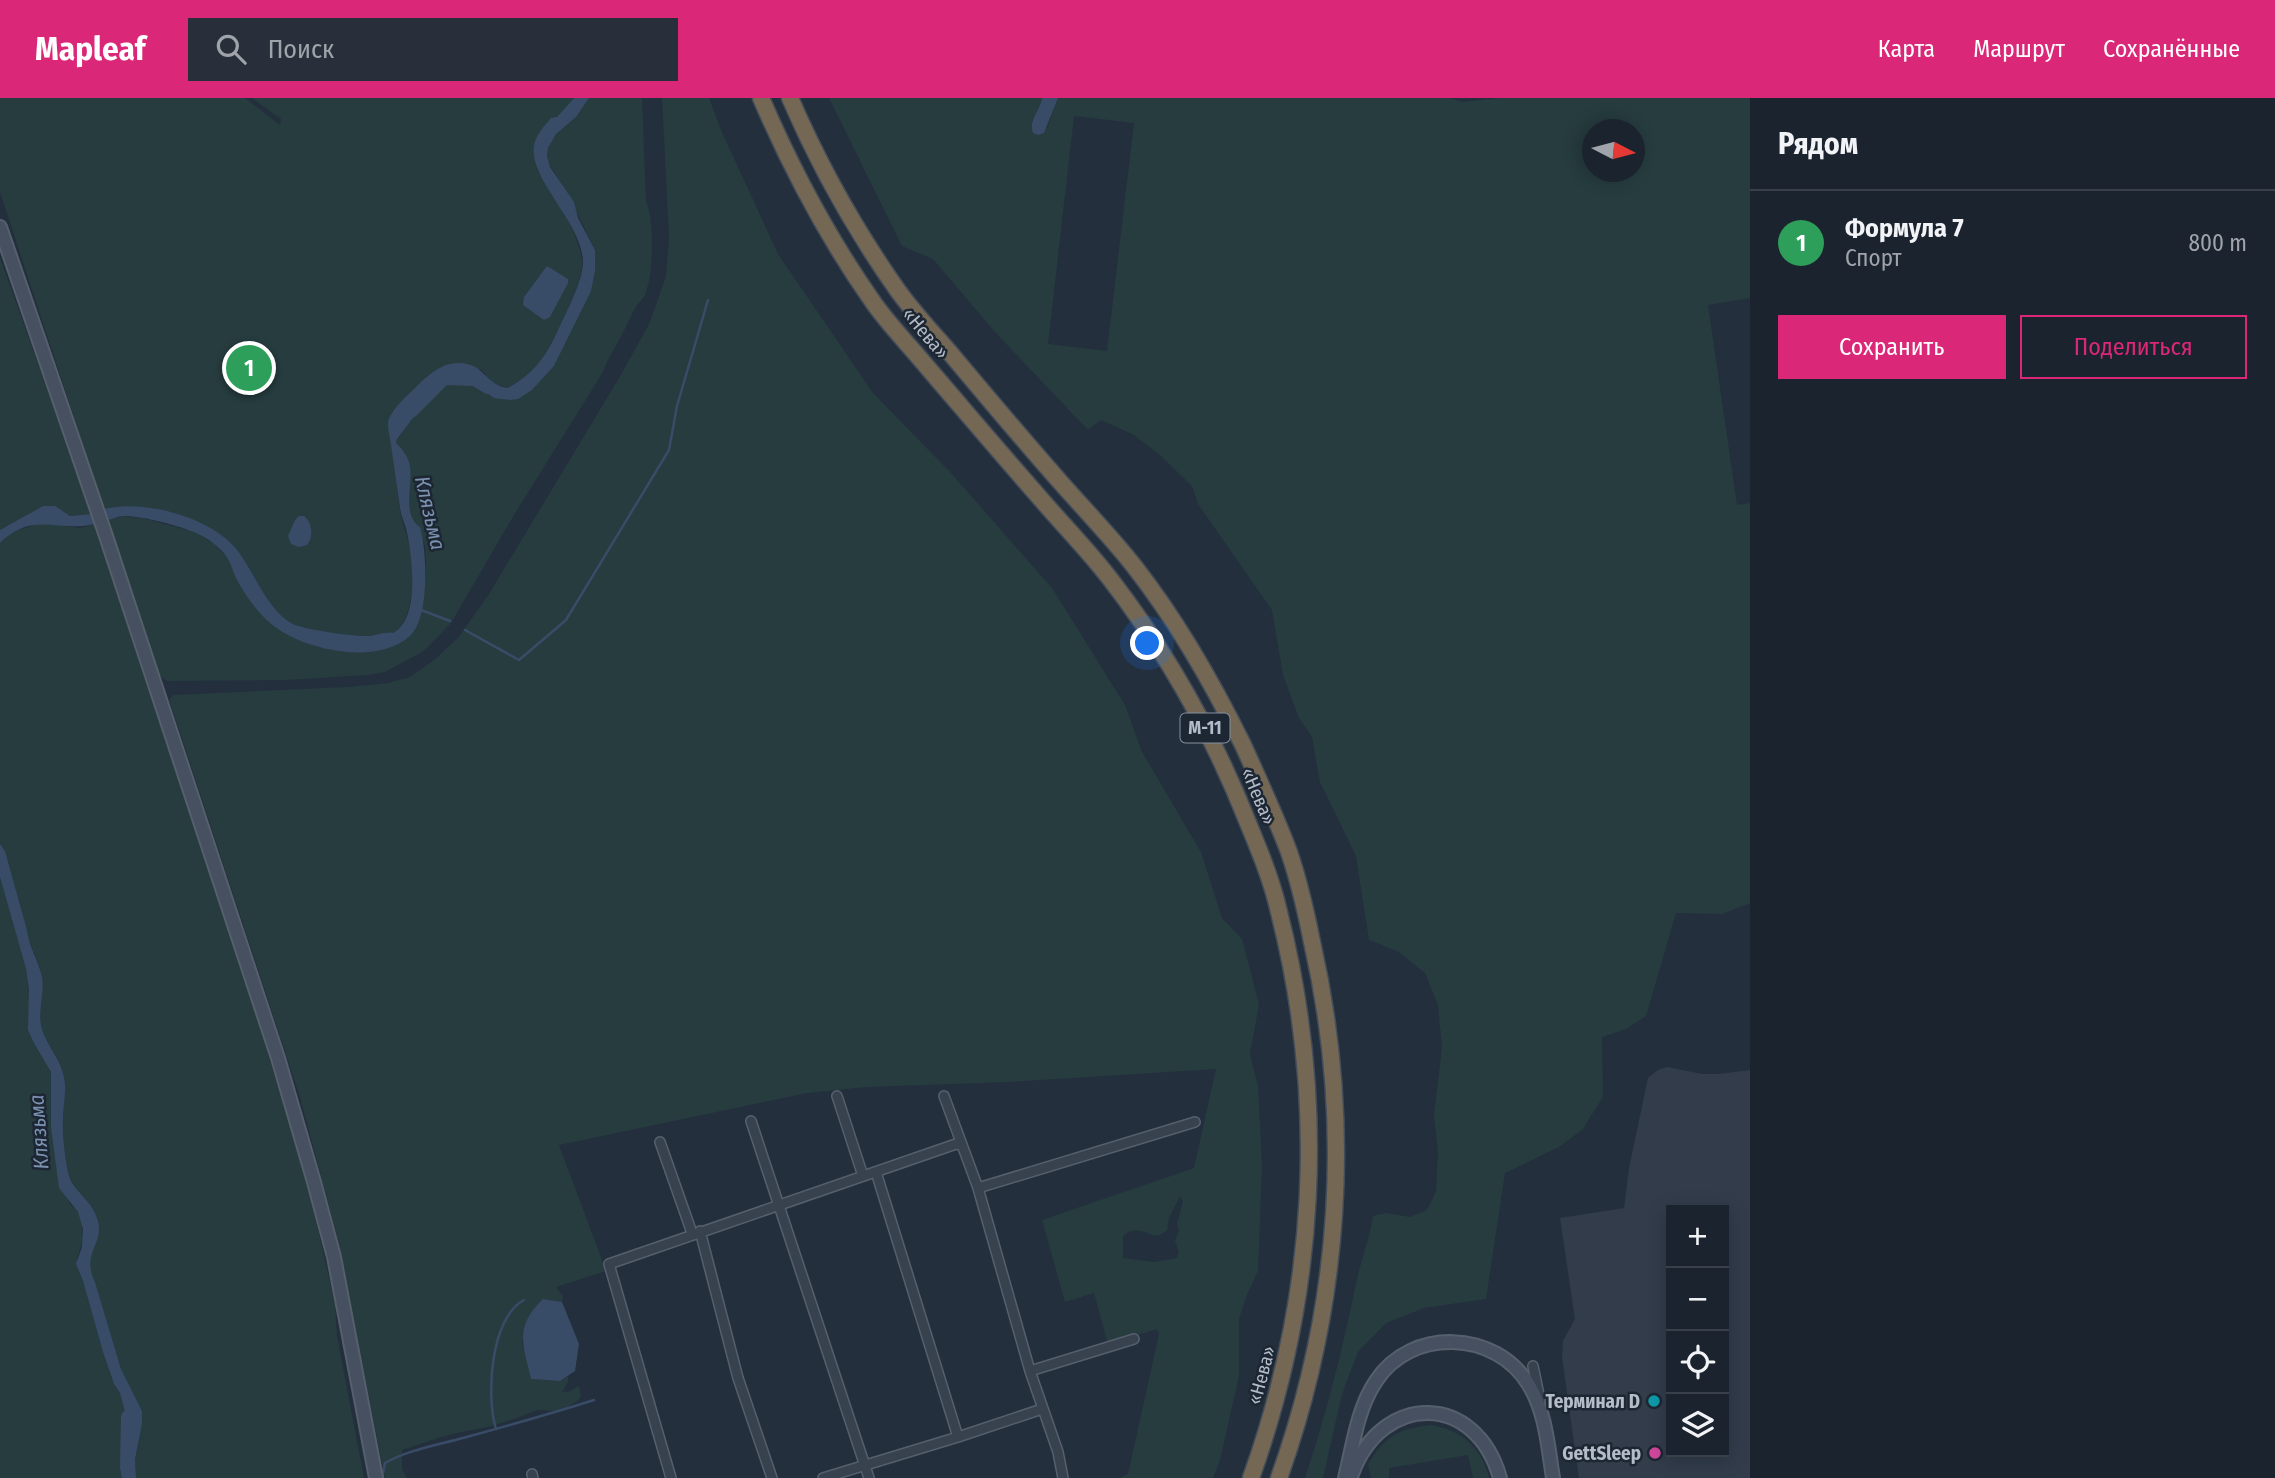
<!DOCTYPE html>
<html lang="ru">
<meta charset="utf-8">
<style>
:root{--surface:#1b232e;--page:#282f3a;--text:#f1f3f6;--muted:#a0a4aa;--line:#39404a;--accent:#db2777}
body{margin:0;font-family:"Fira Sans Condensed",sans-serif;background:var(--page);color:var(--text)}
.controls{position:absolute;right:21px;bottom:21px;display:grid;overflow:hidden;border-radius:0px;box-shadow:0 4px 18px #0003}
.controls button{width:63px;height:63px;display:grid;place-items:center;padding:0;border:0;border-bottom:2px solid var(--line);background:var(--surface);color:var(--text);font:35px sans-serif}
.compass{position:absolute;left:1582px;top:21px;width:63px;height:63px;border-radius:50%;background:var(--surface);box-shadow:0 4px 18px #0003;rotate:96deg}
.you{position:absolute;left:1148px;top:546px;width:24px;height:24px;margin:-18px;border:5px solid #fff;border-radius:50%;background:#1a73e8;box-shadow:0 0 0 10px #1a73e833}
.badge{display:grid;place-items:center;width:46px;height:46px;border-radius:50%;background:var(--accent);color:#fff;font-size:23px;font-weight:700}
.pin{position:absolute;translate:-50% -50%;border:4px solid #fff;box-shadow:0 2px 7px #0006}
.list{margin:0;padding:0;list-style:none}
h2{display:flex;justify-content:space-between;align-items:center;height:91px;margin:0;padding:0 28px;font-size:30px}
h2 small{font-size:23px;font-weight:400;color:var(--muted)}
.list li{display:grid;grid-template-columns:46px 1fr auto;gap:21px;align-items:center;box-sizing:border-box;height:105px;padding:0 28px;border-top:2px solid var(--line)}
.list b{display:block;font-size:26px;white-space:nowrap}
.list p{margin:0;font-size:23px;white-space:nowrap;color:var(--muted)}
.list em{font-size:23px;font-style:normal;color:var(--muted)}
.actions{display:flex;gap:14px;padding:21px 28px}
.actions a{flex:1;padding:16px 0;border:2px solid var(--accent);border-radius:0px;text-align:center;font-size:24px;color:var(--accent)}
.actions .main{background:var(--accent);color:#fff}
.icon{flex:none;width:38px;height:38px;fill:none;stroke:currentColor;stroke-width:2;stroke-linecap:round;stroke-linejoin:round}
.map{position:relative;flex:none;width:1750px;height:1380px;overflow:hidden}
header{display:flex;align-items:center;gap:42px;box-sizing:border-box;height:98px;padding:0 35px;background:var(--accent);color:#fff}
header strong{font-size:33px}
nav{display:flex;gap:38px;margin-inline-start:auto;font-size:24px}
.search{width:490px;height:63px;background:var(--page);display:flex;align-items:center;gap:18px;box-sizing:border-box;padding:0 24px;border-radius:0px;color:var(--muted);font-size:26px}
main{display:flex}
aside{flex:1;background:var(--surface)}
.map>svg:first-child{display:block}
.airport{fill:#323c4b;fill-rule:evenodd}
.green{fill:#263c3f;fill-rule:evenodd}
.water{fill:#394c67}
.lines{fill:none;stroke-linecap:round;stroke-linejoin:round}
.stream{stroke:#394c67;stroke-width:2.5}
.river{stroke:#394c67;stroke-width:14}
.street-casing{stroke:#565f6c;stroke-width:12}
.secondary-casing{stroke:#565f6c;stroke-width:16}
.highway-casing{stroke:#434c59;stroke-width:19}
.street{stroke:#38414e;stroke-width:9}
.secondary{stroke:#465061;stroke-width:12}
.highway{stroke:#746855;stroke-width:16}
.culture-dot{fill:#0f9aa8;stroke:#1d2633;stroke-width:2.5}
.hotel-dot{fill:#d1479c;stroke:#1d2633;stroke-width:2.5}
.labels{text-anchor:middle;stroke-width:5;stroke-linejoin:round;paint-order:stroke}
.shield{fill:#1d2633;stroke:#878f9c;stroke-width:2}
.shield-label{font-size:18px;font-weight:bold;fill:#b4bcc9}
.street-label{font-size:19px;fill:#b4bcc9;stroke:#1d2633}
.poi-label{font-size:19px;font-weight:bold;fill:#b4bcc9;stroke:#1d2633;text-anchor:end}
.water-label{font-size:21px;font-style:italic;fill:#7c92b1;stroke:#1d2633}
</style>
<header>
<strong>Mapleaf</strong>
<div class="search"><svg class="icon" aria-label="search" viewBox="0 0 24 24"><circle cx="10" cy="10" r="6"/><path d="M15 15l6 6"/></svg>Поиск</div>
<nav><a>Карта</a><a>Маршрут</a><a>Сохранённые</a></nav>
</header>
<main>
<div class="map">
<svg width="1750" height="1380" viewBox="0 0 1750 1380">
<rect width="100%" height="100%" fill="#242f3e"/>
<path class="airport" d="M1667,969L1702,976H1719L1750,972V1380H1579L1562,1259L1563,1243L1575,1221L1560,1120L1624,1110L1629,1070L1648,980L1658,972ZM1671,1112H1724V1354H1671Z"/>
<path class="green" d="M0,0H245L280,27L281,21L252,0H574L557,19L537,71C551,94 580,136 582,163C584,185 550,253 535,271C528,279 517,284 508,290L492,285L481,271L427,278L394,314C396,346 394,381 400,412C403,430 411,447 412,465C414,485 412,525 393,535C384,533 377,538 367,538C356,539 302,531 293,526C267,512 255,475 238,453C212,419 144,402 104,411L0,94Z
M589,0H642L646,104C655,121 653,179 645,197C643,201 638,205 635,210C631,218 627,226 623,235C616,248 608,260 603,274L514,417L451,525L424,553L385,574L368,577L287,582L167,583L159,577L153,557H151L148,551L149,543L108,422L122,418L142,420L195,434L214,446L226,458L258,512L355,554L417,524C423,514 429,457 424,445C421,435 413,426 410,416C403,389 419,369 396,345L397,341L419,312L427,295L440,285L459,278H467L476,283L484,293L532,292L554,268L591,192L595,173V152L567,94L549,66L547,58L548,50L556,36L576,19Z
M662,0H709L720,30L778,156L873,295L951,375L1052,490L1125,607L1142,654L1201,754L1222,820L1242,841L1259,906L1250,956L1258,988L1262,1067L1258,1173L1246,1199L1239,1221V1278L1220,1362L1213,1380H1120L1128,1376L1159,1236L1157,1231L1108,1246L1094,1195L1065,1204L1042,1122L1194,1070L1216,971L1008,984L866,989L807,995L559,1047L606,1173L556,1189L563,1198L562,1204L543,1201L522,1243L531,1281L560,1283L568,1278V1284L562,1294H568L579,1288L581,1299C576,1306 562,1312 553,1313C547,1313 542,1311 537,1312C522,1318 507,1324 491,1328C477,1332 462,1333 449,1337C433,1341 418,1347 402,1352V1371L407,1380H385L338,1142L300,999L169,601L174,597L348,589L388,585L410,579L433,563L458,540L489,496L622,275L650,224L666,178L669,139ZM1180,1098L1183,1103L1177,1126L1179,1132L1175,1143L1179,1154L1177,1160L1154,1164L1123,1160V1138C1142,1121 1150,1148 1167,1132L1169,1120Z
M829,0H1042L1039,13L1032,23L1047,30L1058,0H1449L1463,4L1499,0H1750V200L1708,207L1737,407L1750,405V805L1722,816L1676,815L1646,918L1626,931L1602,939L1603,999L1582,1032L1559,1049L1505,1075L1486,1201L1424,1210L1386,1225L1358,1254L1342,1296L1323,1380H1305C1327,1314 1343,1249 1357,1181C1362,1159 1370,1140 1373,1118L1386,1115L1410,1119L1427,1112L1436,1093L1438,1055L1434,1017L1442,949L1438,907L1425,875L1399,854L1369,842L1356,758L1320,684L1312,639L1299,620L1283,577L1272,512L1198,406L1192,388L1161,358L1134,337L1101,322L1088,332L995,234L933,161L902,148ZM1074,18L1134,25L1107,253L1048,246ZM1592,32H1634V74H1592Z
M0,160L92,416L70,418L43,408L0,432Z
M41,425L80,430L95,426L140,567L227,825L284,1007L314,1113L335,1207L337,1238L364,1380H136L135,1361L142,1326V1313L121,1271L95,1184C81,1155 104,1147 98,1123C92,1100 72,1093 68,1074C65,1060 62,1036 63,1021C63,1007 66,992 64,979C62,961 47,948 42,931C37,914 45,895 42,878C39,862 29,848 27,832L5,753L0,746V445L12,434Z
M0,779L26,871L35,947L51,974V1029L55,1046L69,1105L78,1114L82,1126L83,1143L77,1160L78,1172L83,1183L103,1254L114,1286L120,1295L126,1318L129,1341L124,1358L122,1380H0Z
M1431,1327C1461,1332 1482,1349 1489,1380H1473L1468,1357L1389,1370V1380H1371L1368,1366C1384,1339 1399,1330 1431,1327Z"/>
<path class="water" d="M574,0H589L576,19L556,36L548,50L547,58L550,69L574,104L578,120L595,152V173L591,193L554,268L532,292L518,301L510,302L494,300L484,293L476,283L467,278H459L440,285L427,295L419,312L397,341L396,345C401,350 407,357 409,364C415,384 400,416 420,429C427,453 430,519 410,538C378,567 310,553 278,531C261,520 247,500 237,482C233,474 231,465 226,458C219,448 207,440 196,435C181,428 139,417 123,418C118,418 113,421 108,422L104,411C144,401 212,419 238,453C254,474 268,513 293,526C302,531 356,539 367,538C377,538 384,533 393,535C421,521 412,456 406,430C404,424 401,417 400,410C397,389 394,368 391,347C390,340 388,332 388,325C390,312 408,297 417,288C428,277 442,265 458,265C486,265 484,287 508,290C536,274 546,258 559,230C567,213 583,182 583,164C583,126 528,81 534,47C536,37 545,27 551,20L557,19Z
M1042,0H1058L1044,35L1038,37L1033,35C1028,22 1040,14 1042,0Z
M547,168L568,181V185L550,219L544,222L523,207L524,199Z
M43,408H55L70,418L92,416L95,426C57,435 34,412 0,445V432Z
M299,418H304C312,424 314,439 307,447L299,449L291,446L288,438L295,422Z
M0,746L5,753L27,832C29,849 38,862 42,878C45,895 37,914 42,931C47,948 61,961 64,979C67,993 63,1007 63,1021C62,1035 65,1060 68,1074C72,1094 92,1100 98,1123C104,1147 81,1155 95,1184L121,1271L142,1313V1326L135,1361L136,1380H122L124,1358L129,1341L126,1318L120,1295L114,1286L103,1254L83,1183L76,1166L82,1149L83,1131L78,1114L59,1090L51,1029V974L35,947L28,932L29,892L26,871L0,779Z
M543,1201L562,1204L579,1246L575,1273L560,1283L531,1281C523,1246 514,1229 543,1201Z"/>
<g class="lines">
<path class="stream" d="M421,512L450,523
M465,532L519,562L566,522L669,352L677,308L708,202
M496,1331C486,1299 490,1220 524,1202
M382,1380L385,1365C408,1352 437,1347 463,1340C507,1328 550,1316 594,1302"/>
<path class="river" d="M411,313L444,280L475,281L488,289
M128,1319L127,1369L129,1380"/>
<g class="street-casing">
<path id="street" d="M837,998L863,1078
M944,998L978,1090L1030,1273L1058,1354L1063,1380
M751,1023L869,1380
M660,1044L692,1135
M876,1074L958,1339
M978,1090L1195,1024
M700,1133L738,1280L772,1380
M1533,1268L1540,1302
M1030,1273L1134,1241
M532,1376L533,1380
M671,1380L609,1166L956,1046L961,1047
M823,1380L958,1339L1042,1311"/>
</g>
<g class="secondary-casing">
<path id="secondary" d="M0,129L106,438L278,960L314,1084L334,1159L376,1380
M1352,1376C1382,1294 1476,1294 1500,1380
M1345,1380C1353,1348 1357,1311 1376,1283C1411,1229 1496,1232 1529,1287C1546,1315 1548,1349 1553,1380"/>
</g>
<g class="highway-casing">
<path id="highway" d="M761,0C792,72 828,140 873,204C889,227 910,248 928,270C965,313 1002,357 1040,400C1063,427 1089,453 1111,482C1168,556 1214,639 1248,725C1260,754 1272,783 1279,814C1327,1004 1317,1195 1251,1380
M790,0C819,67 854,130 896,190C912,213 932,234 951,256C987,299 1024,343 1062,386C1086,413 1111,439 1134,468C1177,523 1212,584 1243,647C1259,682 1275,717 1289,754C1299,783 1306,814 1312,844C1353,1024 1341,1206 1279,1380"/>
</g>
<use href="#street" class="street"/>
<use href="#secondary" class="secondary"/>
<use href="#highway" class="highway"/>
</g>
<circle class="culture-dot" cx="1654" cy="1303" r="7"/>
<circle class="hotel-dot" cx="1655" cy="1355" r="7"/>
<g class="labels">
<rect class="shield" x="1180.5" y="615.5" width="49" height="29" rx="5"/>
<g class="shield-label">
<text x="1205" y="636">М-11</text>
</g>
<g class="street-label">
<text transform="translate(926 235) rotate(50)" y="7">«Нева»</text>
<text transform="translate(1259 698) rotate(67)" y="7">«Нева»</text>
<text transform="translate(1261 1277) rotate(-75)" y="7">«Нева»</text>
</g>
<g class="poi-label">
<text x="1640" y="1310">Терминал D</text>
<text x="1641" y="1362">GettSleep</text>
</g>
<g class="water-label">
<text transform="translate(430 415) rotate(77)" y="7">Клязьма</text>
<text transform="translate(39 1034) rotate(-94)" y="7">Клязьма</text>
</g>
</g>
</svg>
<div class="controls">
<button>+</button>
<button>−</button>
<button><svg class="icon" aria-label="locate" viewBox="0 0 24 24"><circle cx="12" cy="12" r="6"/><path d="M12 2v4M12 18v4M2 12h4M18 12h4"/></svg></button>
<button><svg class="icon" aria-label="layers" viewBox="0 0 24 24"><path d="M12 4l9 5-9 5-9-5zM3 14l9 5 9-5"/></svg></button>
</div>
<svg class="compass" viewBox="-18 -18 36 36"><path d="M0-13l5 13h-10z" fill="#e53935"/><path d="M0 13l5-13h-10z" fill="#a0a4aa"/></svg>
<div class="you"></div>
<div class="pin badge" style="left:249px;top:270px;background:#2e9e5b">1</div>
</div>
<aside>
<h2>Рядом<small></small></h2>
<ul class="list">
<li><span class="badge" style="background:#2e9e5b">1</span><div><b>Формула 7</b><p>Спорт</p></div><em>800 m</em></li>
</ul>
<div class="actions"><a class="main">Сохранить</a><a>Поделиться</a></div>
</aside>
</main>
